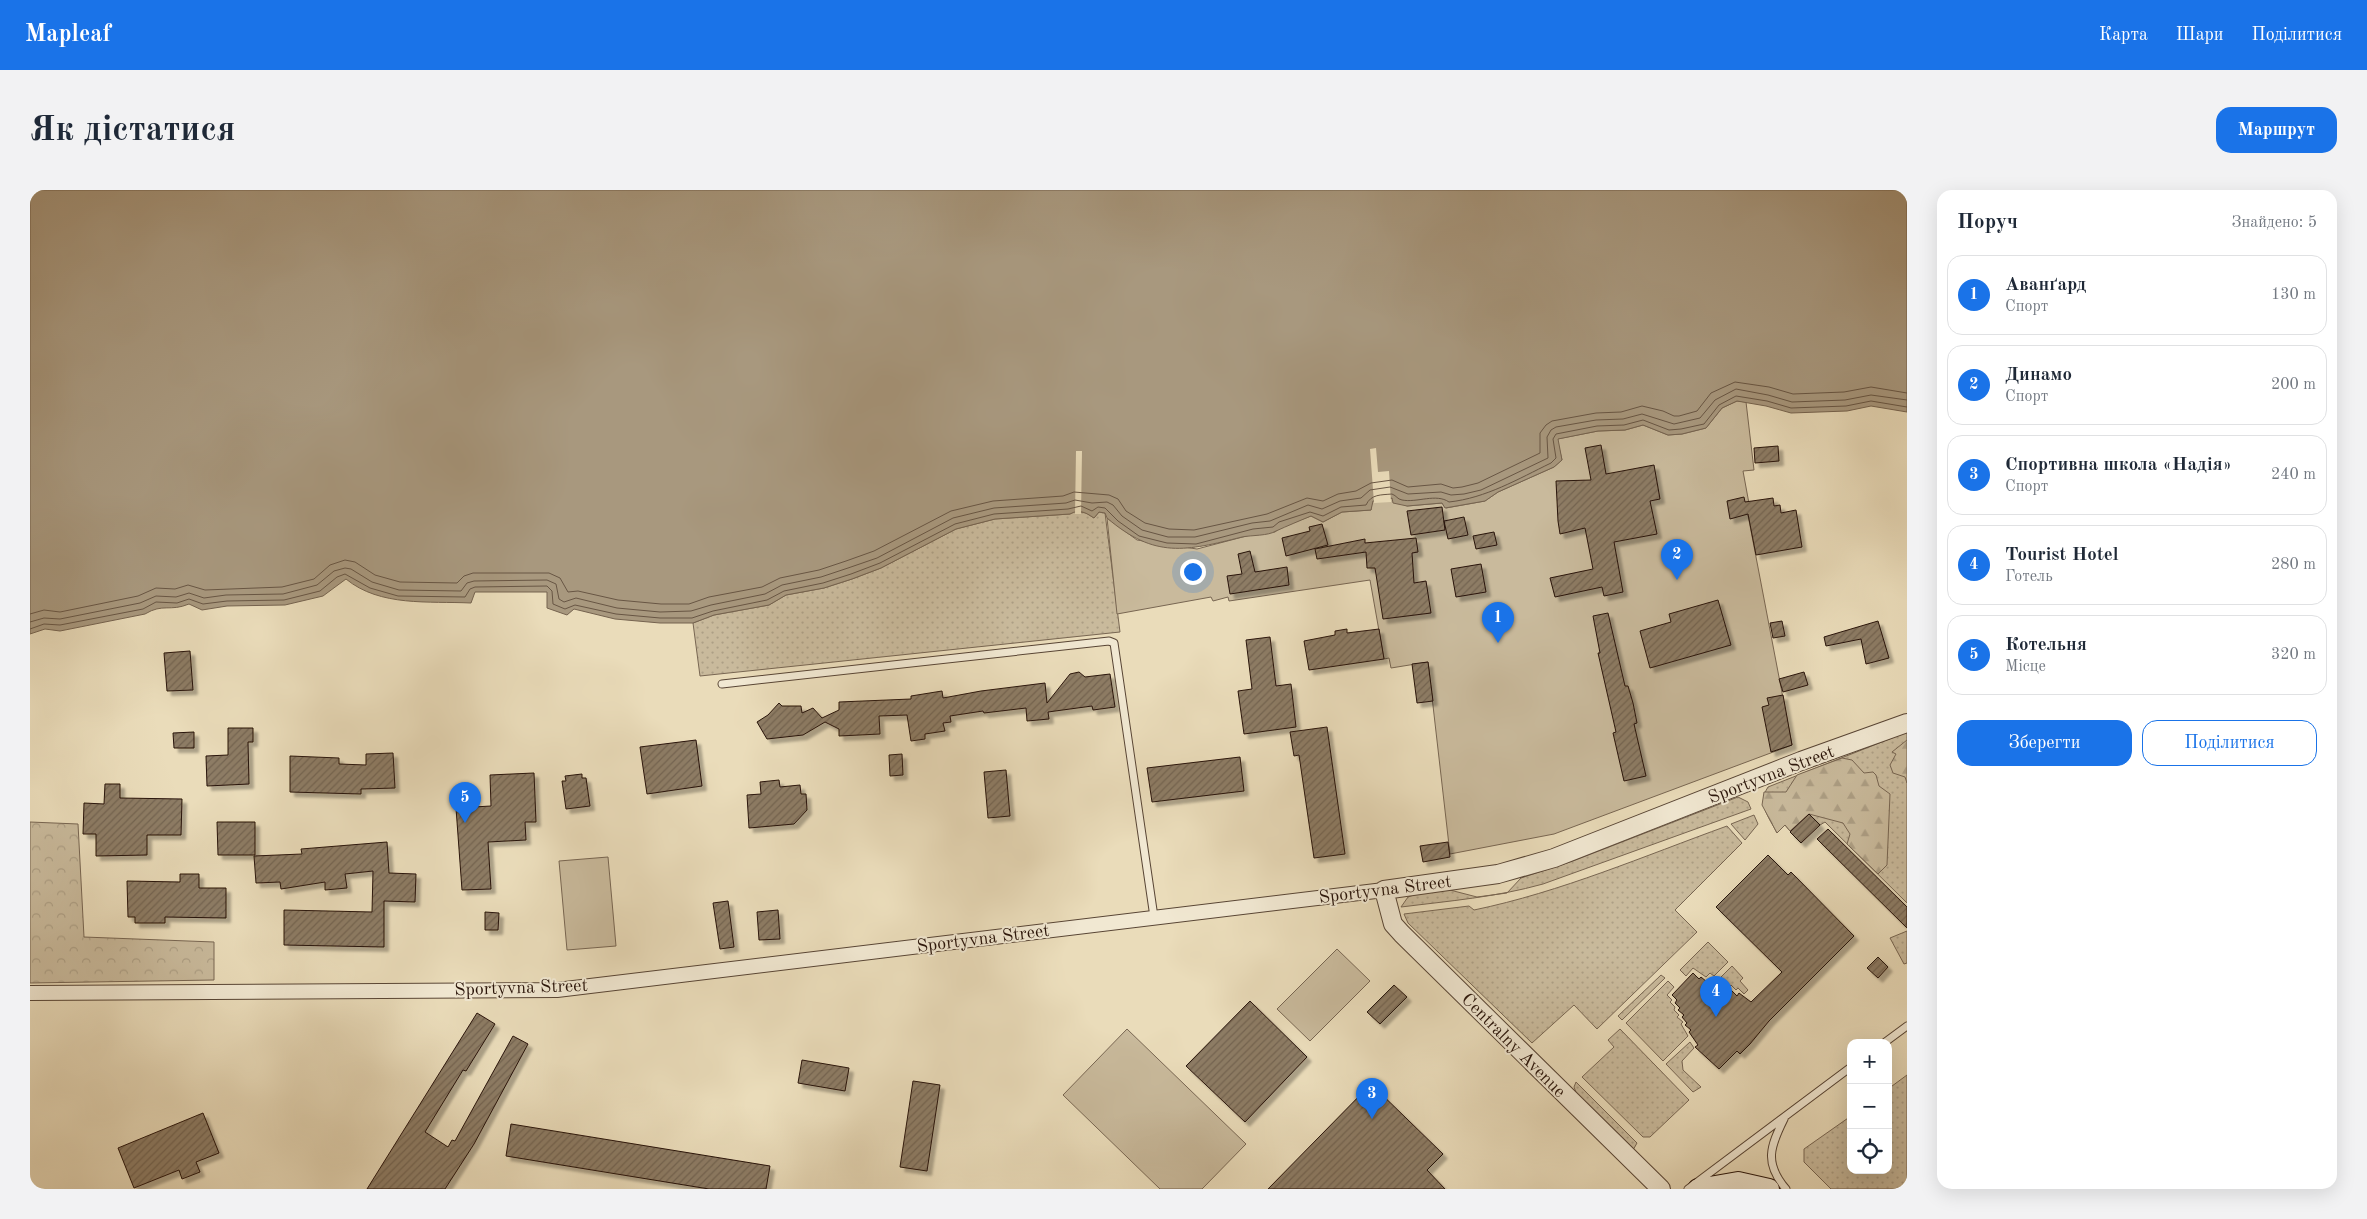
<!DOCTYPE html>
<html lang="uk">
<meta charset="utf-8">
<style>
:root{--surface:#fff;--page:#f2f2f3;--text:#1f2937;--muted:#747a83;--line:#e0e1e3;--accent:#1a73e8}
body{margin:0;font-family:"Old Standard TT",serif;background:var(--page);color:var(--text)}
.controls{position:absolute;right:15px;bottom:15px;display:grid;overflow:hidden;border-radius:10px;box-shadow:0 5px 20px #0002}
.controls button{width:45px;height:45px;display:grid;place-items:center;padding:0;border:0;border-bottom:1px solid var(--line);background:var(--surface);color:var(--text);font:25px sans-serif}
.you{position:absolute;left:1162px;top:381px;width:18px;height:18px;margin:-12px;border:4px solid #fff;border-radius:50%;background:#1a73e8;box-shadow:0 0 0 8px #1a73e833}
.badge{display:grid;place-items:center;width:32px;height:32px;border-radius:50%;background:var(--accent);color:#fff;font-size:16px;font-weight:700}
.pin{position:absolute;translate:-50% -41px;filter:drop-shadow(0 1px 2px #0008)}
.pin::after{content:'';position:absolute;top:26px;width:18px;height:15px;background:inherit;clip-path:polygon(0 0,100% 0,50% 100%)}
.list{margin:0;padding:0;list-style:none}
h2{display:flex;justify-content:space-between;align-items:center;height:65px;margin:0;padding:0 20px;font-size:21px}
h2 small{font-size:16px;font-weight:400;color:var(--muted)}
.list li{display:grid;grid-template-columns:32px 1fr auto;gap:15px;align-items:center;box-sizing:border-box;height:80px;margin:0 10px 10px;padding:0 10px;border:1px solid var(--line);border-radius:15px}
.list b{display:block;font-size:19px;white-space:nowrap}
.list p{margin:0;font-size:16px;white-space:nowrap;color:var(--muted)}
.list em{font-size:16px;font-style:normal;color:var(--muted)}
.actions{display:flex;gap:10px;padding:15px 20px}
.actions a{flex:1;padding:11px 0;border:1px solid var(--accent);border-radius:15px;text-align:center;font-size:18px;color:var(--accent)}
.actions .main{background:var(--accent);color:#fff}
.icon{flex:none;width:28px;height:28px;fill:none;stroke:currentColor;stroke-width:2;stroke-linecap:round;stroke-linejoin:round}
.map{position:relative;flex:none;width:1877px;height:999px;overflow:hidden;border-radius:15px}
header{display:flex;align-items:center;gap:30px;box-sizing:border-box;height:70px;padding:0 25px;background:var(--accent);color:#fff}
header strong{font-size:24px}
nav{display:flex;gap:28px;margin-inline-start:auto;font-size:18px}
.intro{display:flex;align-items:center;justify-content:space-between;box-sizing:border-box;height:120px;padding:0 30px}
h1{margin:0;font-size:35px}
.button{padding:12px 22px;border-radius:15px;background:var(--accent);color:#fff;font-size:18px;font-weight:700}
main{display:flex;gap:30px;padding:0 30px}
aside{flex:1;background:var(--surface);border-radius:15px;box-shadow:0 5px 20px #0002}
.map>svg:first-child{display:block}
.grass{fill:url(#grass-dots);stroke:#786652}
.forest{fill:url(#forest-firs);stroke:#786652}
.park{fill:url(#park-crowns);stroke:#786652}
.garden{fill:#c9ba9c;stroke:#786652}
.water{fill:#a8987e;stroke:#75634f}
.pier{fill:#eadcba}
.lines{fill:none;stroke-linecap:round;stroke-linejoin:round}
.shore{stroke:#685644;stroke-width:1}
.building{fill:url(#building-hatch);stroke:#281309;filter:url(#shadow)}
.service-casing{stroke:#584535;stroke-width:9}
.minor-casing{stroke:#584535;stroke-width:16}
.tertiary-casing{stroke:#584535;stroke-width:20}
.secondary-casing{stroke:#281309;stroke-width:22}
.service{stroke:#f1e8d2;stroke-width:7}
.minor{stroke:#f1e8d2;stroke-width:14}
.tertiary{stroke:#f1e8d2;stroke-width:18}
.secondary{stroke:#f1e8d2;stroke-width:20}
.labels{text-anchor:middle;stroke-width:4;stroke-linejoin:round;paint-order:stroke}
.street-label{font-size:18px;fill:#281309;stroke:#f1e8d2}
</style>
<header>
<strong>Mapleaf</strong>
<nav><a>Карта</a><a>Шари</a><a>Поділитися</a></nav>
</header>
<div class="intro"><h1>Як дістатися</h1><a class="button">Маршрут</a></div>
<main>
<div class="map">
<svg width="1877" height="999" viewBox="0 0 1877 999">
<defs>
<pattern id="grass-dots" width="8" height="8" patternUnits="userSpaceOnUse" patternTransform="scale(1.25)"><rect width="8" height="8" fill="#c9ba9c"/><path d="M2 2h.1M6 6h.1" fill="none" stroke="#ad9f85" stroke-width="1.8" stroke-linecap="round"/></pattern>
<pattern id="forest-firs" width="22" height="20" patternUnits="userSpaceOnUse" patternTransform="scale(1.25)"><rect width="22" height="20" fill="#c9ba9c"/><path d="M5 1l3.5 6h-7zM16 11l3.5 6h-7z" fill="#ad9f85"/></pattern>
<pattern id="park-crowns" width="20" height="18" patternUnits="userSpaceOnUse" patternTransform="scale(1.25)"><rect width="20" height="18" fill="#c9ba9c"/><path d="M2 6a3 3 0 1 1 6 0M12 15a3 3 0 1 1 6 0" fill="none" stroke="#ad9f85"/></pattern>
<pattern id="building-hatch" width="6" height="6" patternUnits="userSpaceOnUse" patternTransform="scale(1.25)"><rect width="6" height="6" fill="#8d7c65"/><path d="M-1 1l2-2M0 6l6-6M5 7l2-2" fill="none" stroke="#736451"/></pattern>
<filter id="shadow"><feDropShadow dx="4.5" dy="4.5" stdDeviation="1" flood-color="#0004"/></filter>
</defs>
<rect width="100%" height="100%" fill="#eadcba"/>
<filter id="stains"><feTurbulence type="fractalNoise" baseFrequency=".004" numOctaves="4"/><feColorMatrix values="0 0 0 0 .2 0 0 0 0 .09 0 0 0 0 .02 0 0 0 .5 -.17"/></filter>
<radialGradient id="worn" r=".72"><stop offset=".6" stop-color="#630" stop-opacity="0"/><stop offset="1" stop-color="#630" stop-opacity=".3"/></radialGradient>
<path class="grass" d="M1045,321L1056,323L1064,328L1069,322L1075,323L1090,442L670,486L663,433L684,425L739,415L756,405L794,398L822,389L851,378L926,339L965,329L1040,324Z
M1877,542V713L1795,632L1790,635L1779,624L1760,641L1755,635L1747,643C1739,627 1727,614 1738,597Z
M1708,607L1718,612L1721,619L1513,694C1467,707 1419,711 1371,717L1378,707L1389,703L1420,700L1447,707L1477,703L1491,688L1543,671Z
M1724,625L1728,634L1715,650L1701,634Z
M1697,636L1712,653L1645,720L1667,742L1567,839L1544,815L1502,853L1378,733L1374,724L1439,716L1444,720C1531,702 1614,666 1697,636Z
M1877,741V773L1874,774L1860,748Z
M1678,752L1698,772L1684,786L1680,783L1676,787L1663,778L1656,786L1650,780Z
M1702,776L1713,788L1710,791L1718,800L1714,804L1708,798L1706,800L1701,795L1699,797L1688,790Z
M1631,785L1635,788L1592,830L1588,826Z
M1638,791L1644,797L1637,805L1642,810L1640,812L1645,817L1644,820L1649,825L1647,827L1653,832L1651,834L1658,846L1633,871L1596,833Z
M1590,839L1659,910L1620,947H1613L1552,887L1584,857L1578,850Z
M1660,852L1664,858L1652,871L1653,880L1671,897L1663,902L1636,874Z
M1877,885V999H1801L1774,972V959L1821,926V980H1858V899Z
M1546,892L1607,953L1603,960L1547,905L1544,897Z"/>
<path class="forest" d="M1877,550V593L1875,587L1863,583L1860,575L1866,564L1862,562Z
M1812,568L1822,570L1834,583L1843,582L1846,585L1849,596L1860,604L1857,675L1848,684L1817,654L1820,644L1813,633L1779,624L1760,641L1755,635L1747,643L1732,615L1734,602H1756L1767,585Z"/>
<path class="park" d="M0,632L48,634L54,747L184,752V790L0,793Z"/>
<path class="garden" d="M1707,211L1716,212L1724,280L1713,281L1720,319L1717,320L1762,555L1524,644L1420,664L1398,472L1361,478L1359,468L1354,469L1340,390L1199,411L1198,407L1183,411L1181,407L1087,424L1077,328L1107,350L1167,359L1224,344L1245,342L1251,337L1281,326L1293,332L1312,322L1341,320L1342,311L1363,308L1377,316L1412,313L1416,318L1455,311L1468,302L1524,277L1532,270L1527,249L1568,241L1595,240L1613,235L1638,245L1652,244L1676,238L1692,218Z
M578,667L586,756L537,760L529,671Z
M1307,759L1340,791L1280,851L1247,819Z
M1097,839L1216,954L1172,999H1130L1033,905Z"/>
<path class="water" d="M0,0H1877V222L1841,216L1817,221L1761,223L1736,216L1707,211L1692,218L1676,238L1652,244L1638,245L1613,235L1595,240L1568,241L1528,249L1532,270L1524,277L1468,302L1455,311L1415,318L1412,313L1377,316L1363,313L1362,308L1343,311L1341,320L1312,322L1293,332L1281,326C1269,331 1257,336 1246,341C1238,346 1222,345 1212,347C1156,361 1125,369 1077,328L1075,323L1069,322L1064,328C1055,322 1049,319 1040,324L965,329L926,339L851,378L822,389L794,398L756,405L739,415L684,425L663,433H630L585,429L544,419L537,425L517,418V402H445L441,413C399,411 350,417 316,389L293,406L255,415L197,416L172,420L159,414C140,422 133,413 115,424L30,441L15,439L0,444Z"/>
<path class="pier" d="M1346,258L1348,282L1359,281L1361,312L1344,313L1340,259Z
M1046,261H1052L1051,324H1045Z"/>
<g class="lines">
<path class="shore" d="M0,424L14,420L30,422L108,406L126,398L145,399L158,395L175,400L252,397L284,389L300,375L315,370L325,372L345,385L370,392L427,393L434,386L443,383H519L530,388L538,402L548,401L588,410L631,414H659L679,407L732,397L750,388L789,380L816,371L844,361L921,321L963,311L1033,306L1044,302L1079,305L1088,309L1096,321L1115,333L1139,339L1164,340L1237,324L1277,308L1293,311L1308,304L1326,301L1341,293L1362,290L1378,297L1411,294L1423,298L1432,297L1448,293L1510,263V243L1516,235L1522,231L1566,223L1591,222L1612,216L1633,221L1644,226H1649L1667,221L1681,203L1705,192L1739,197L1763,204L1814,202L1841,197L1877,203
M0,432L14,428L30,429L110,413L126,406L146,407L159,403L174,408L196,405L253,404L287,395L304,381L315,378L321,379L342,392L369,400L431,401L437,393L444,391L517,390L526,394L529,409L534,412L546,408L587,418L630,422L661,421L681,415L735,404L752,395L791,387L818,378L847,368L923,328L964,318L1036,313L1045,310L1062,313L1077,312L1083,315L1092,326L1112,340L1138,347H1165L1222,333L1240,331L1278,315L1292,319L1310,311L1331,308L1340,300L1360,297L1378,304L1411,302L1421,305L1434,304L1451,300L1518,268L1517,247L1521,240L1526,237L1566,230L1593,229L1612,224L1644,234L1670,228L1685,210L1706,199L1738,205L1762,212L1815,210L1841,205L1877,210
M0,439L14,434L30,435L113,419L126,412L147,413L159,409L173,414L197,411L254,410L290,401L307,387L315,384L340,398L368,406L435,407L440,399L445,397L517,396L522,401L523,414L535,419L545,415L586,424L630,428H662L683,421L737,410L754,401L793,393L821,384L850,373L925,334L964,324L1038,319L1051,316L1062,321L1068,317L1075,318L1088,331L1109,346L1137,353L1166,354L1223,339L1243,337L1249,332L1280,322L1293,326L1311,317L1336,315C1341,304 1351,305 1362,304C1367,306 1367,309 1372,310C1387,313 1406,303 1419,312C1456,308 1488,289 1521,273L1526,268L1523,249L1526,244L1567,236L1594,235L1613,230L1639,240L1651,239L1674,234L1689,215L1706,206L1737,211L1761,218L1816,216L1841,211L1877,217"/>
</g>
<path class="building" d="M1571,255L1576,284L1624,275L1630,309L1620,311L1627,344L1584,352L1593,402L1574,406L1572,397L1525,407L1520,388L1563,379L1555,338L1530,344L1528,331L1526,291L1561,290L1555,258Z
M1748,256L1749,271L1725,273L1724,258Z
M1714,307L1715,312L1743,308L1744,316L1750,315L1751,323L1766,320L1772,357L1726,365L1718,324L1700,329L1697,311Z
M1412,317L1415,340L1381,345L1377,321Z
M1434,327L1438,345L1418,349L1414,331Z
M1292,334L1298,355L1256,366L1252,348L1280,341L1279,337Z
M1464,342L1467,355L1446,359L1443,346Z
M1386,348L1388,362L1382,363L1384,393L1396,391L1401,423L1353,429L1345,378H1337L1336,362L1287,369L1285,359L1335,349V353Z
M1220,361L1225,382L1257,377L1259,395L1200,404L1197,386L1212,384L1208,364Z
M1451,374L1456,402L1426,407L1421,379Z
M1688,410L1701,455L1620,478L1610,441L1641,432L1639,424Z
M1578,423L1595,496H1598L1603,513L1607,533L1604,534L1616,586L1594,591L1583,543L1586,542L1568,463H1570L1563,426Z
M1752,431L1755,446L1743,448L1740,433Z
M1848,431L1859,468L1836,474L1831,449L1796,456L1794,447Z
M1317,439V443L1349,439L1354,469L1279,480L1274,451L1305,445V441Z
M1240,447L1246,496L1261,494L1266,537L1214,544L1208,501L1222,499L1216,450Z
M160,461L163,500L137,501L134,463Z
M1398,472L1403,511L1387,513L1382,474Z
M1049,482L1055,487L1080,484L1085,517L1063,520L1062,516L1018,522L1019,529L997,531L996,518L954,523L953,521L920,526L921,532L913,533L915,541L895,544V549L881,551L877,525L849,526L850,544L809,546V539L795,532L773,545L737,549L727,532L738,525L749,513L752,516H771L772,523L783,518L792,528L809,520V512L881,509V506L912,501L913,508L951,501L1015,493L1017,513L1040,484Z
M1774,482L1778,495L1753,502L1749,489Z
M1753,505L1762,555L1741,562L1732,517L1739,515L1737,508Z
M1297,537L1315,664L1284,668L1269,565L1264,566L1260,542Z
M198,538H223V552H218L219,594L177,596L176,566L198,565Z
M164,542V558H144L143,543Z
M666,550L672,596L617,604L610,557Z
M363,563L365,598L331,599V604L260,602V566L309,568V574L336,575V564Z
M872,564L873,585L860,586L859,565Z
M1210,567L1214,601L1122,612L1117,578Z
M976,580L980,626L958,628L954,582Z
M504,583L506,632H495L496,650L458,652L461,699L432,700L426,618L461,616L460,585Z
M552,584V588H556L560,616L536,619L532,591H536L535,586Z
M749,590L750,597L770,595L771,604H776L777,620L764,634L719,638L717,605L731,604L730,592Z
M75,594H90V608L152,609L151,645H117V665L66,666V644H53L54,613L74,614Z
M1779,624L1790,635L1771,653L1760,642Z
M187,632H225V665H188Z
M1798,639L1877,717V738L1787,649Z
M357,652L359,683L386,684L385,712L354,711V757L254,755V720L342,722L343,681L315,684L317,698L295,700V692L251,699L250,692L226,693L224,666L272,664L271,659Z
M1418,652L1420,667L1393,672L1390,656Z
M1738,665L1758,685L1761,682L1824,746L1739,831L1720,854L1710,864L1707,861L1689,879L1665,857L1668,855L1659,842L1661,840L1655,835L1657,833L1652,827L1654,825L1648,820L1650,818L1645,813L1647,810L1642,805L1663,783L1669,789L1671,787L1677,792L1678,790L1691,799L1693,797L1699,802L1701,800L1707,806L1709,803L1721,812L1752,782L1686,717Z
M150,684H169V698H196V728L135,727V733H105V727H98L97,691L150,692Z
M698,711L704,757L690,759L683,713Z
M748,720L750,749L729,750L727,722Z
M455,722L469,723L468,740H455Z
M1848,767L1858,777L1848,788L1837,778Z
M1364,795L1377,807L1350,834L1337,822Z
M1220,811L1277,867L1215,932L1156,876Z
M447,823L465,834L436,881L433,880L395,942L418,957L422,950L425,951L483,846L498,854L444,954L415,999H337Z
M772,870L819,878L815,901L768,893Z
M883,891L910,895L897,981L870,977Z
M1341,894L1413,964L1397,980L1415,999H1238Z
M173,923L189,963L166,972L170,982L152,989L149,980L104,998L88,958Z
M481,934L740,976L736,999H679L476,966Z"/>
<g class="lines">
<g class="service-casing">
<path id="service" d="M692,494L1079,451L1084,453L1124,727
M1854,853L1877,836
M1754,929C1740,957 1734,973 1756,999
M1658,999L1821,877"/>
</g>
<g class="minor-casing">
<path id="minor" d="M0,803L527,800L1354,700"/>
</g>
<g class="tertiary-casing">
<path id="tertiary" d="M1631,999L1372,744L1363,734L1354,700L1468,684L1524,668L1771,571L1877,533"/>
</g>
<g class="secondary-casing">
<path id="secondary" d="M1668,999L1708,992L1739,999"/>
</g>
<use href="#service" class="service"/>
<use href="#minor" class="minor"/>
<use href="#tertiary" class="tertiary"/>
<use href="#secondary" class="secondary"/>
</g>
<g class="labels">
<g class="street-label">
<text transform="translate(1741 584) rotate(-21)" y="6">Sportyvna Street</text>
<text transform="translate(1355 699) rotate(-7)" y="6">Sportyvna Street</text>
<text transform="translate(953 748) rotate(-7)" y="6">Sportyvna Street</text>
<text transform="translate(491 797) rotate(-2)" y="6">Sportyvna Street</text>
<text transform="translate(1484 855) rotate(45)" y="6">Centralny Avenue</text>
</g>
</g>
<rect width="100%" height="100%" filter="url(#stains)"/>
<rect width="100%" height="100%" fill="url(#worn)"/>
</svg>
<div class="controls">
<button>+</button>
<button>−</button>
<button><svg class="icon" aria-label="locate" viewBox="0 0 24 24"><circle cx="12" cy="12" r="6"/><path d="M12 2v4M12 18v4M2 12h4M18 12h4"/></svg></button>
</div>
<div class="you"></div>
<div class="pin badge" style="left:1468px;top:453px">1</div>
<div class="pin badge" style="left:1647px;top:390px">2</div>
<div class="pin badge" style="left:1342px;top:929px">3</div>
<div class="pin badge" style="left:1686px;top:827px">4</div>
<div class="pin badge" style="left:435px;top:633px">5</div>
</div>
<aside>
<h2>Поруч<small>Знайдено: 5</small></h2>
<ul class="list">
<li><span class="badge">1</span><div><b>Аванґард</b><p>Спорт</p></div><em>130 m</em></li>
<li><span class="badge">2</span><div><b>Динамо</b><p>Спорт</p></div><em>200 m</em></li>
<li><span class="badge">3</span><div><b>Спортивна школа «Надія»</b><p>Спорт</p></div><em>240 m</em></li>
<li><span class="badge">4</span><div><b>Tourist Hotel</b><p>Готель</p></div><em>280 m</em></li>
<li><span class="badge">5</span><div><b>Котельня</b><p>Місце</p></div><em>320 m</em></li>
</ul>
<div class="actions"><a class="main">Зберегти</a><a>Поділитися</a></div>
</aside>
</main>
